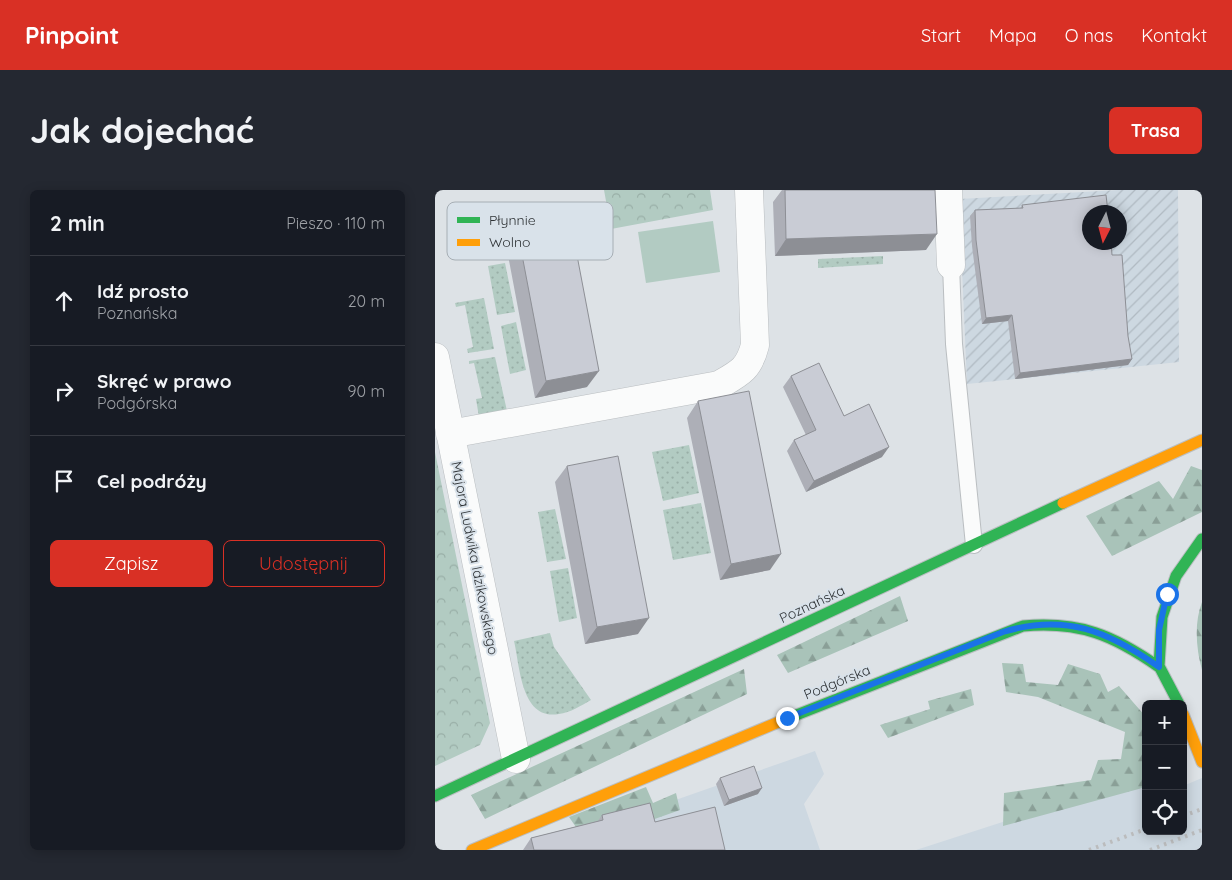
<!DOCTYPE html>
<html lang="pl">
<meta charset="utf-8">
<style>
:root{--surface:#171b24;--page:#242831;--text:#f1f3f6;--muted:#9ea1a6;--line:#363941;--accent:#d93025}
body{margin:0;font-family:Quicksand,sans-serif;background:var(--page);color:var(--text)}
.controls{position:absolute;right:15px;bottom:15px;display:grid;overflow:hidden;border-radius:8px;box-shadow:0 2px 12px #0003}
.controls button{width:45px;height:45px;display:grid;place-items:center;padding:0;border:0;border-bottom:1px solid var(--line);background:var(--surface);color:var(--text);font:25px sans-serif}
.compass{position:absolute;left:647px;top:15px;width:45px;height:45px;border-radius:50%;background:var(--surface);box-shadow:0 2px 12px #0003;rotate:186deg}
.stop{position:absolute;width:15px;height:15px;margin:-11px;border:4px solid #1a73e8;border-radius:50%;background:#fff}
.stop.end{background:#1a73e8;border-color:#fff;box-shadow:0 1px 5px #0008}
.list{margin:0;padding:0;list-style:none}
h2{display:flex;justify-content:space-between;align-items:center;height:65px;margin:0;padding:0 20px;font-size:21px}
h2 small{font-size:16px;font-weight:400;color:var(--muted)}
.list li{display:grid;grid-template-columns:32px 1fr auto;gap:15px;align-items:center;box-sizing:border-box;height:90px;padding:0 20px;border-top:1px solid var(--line)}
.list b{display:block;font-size:19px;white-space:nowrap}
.list p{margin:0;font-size:16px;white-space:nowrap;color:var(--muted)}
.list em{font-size:16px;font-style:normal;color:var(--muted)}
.actions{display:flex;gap:10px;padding:15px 20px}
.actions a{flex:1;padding:11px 0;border:1px solid var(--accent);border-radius:8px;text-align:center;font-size:18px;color:var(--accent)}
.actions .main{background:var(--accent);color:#fff}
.icon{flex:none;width:28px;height:28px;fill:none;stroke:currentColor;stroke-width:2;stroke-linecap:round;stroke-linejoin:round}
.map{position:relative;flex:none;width:767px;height:660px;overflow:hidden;border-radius:8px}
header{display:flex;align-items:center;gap:30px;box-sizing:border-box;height:70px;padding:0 25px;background:var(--accent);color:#fff}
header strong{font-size:24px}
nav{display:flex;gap:28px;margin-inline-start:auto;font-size:18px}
.intro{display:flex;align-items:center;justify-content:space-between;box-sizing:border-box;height:120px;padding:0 30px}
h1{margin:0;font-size:35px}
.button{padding:12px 22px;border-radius:8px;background:var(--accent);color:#fff;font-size:18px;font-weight:700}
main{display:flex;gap:30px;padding:0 30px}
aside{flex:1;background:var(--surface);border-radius:8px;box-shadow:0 2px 12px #0003}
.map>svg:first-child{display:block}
.built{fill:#cdd8e1}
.industrial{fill:url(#industrial-furrows);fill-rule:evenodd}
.grass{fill:url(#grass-dots)}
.forest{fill:url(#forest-firs)}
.park{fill:url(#park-crowns)}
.pitch{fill:#b2cbc2}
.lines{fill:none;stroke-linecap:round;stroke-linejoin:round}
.lane-casing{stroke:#babec1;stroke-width:18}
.street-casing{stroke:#babec1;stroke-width:29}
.fast-casing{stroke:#babec1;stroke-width:13}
.slow-casing{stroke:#babec1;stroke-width:13}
.lane{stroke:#fafbfb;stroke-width:16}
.street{stroke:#fafbfb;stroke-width:28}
.fast{stroke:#30b455;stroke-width:11}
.slow{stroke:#ff9f0a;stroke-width:11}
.rail{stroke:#bbbcbd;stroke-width:4;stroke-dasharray:2.5 5;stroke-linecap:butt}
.wall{fill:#adafb7}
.shaded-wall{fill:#8d8f95}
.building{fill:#c9ccd5;stroke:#8d8f95}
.route{stroke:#1a73e8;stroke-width:6}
.labels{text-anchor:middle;stroke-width:4;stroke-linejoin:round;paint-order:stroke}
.street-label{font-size:14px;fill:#2f3336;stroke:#d9e2ea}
.key{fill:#d9e2ea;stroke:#a6aeb4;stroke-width:1}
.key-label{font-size:14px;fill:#2f3336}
</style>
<header>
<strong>Pinpoint</strong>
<nav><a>Start</a><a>Mapa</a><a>O nas</a><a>Kontakt</a></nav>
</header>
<div class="intro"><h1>Jak dojechać</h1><a class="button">Trasa</a></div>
<main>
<aside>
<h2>2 min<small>Pieszo · 110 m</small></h2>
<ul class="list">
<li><svg class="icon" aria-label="ahead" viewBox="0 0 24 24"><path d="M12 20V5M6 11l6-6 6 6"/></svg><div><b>Idź prosto</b><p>Poznańska</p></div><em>20 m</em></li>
<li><svg class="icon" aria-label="right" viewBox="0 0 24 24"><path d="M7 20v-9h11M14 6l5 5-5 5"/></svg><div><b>Skręć w prawo</b><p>Podgórska</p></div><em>90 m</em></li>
<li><svg class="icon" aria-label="arrive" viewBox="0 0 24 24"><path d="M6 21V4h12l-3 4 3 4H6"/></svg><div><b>Cel podróży</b></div></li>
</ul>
<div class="actions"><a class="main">Zapisz</a><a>Udostępnij</a></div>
</aside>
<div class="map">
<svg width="767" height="660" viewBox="0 0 767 660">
<defs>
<pattern id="industrial-furrows" width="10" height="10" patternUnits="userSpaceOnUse" patternTransform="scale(1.25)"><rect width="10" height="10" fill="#cdd8e1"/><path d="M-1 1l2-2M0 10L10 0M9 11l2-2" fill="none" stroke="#b0bac2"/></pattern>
<pattern id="grass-dots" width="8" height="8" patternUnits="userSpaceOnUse" patternTransform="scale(1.25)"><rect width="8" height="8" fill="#b2cbc2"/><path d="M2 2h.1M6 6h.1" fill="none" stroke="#99afa7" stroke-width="1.8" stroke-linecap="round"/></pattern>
<pattern id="forest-firs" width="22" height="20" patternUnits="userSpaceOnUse" patternTransform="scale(1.25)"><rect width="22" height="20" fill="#a9c3b9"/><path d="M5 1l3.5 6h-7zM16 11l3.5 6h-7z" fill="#8a9f97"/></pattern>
<pattern id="park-crowns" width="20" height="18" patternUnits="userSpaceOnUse" patternTransform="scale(1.25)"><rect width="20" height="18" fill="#b2cbc2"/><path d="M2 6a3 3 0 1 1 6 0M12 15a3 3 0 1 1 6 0" fill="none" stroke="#99afa7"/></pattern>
</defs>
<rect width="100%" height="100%" fill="#dde2e6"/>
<path class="built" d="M380,561L389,584L369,614L385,660H98Z
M706,587L711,597V641H748V596L767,588V660H481Z"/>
<path class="industrial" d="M684,0H743L744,172L532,194L524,9ZM654,22H684V52H654Z"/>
<path class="grass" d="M448,66V74L383,78V69Z
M70,73L80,122L62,125L53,76Z
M49,108L59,159L33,163L32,159L38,157L30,115L21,117L20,113Z
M81,132L91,180L75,184L66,136Z
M60,167L72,221L44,227L41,209L47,208L39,173L34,174V171Z
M254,255L264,303L228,311L217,262Z
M266,313L276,363L238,370L228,320Z
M120,319L131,369L112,372L103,322Z
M133,378L142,428L124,432L115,381Z
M115,443L119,457L156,510C147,515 135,523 124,524C86,531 85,476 79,451Z"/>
<path class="forest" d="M756,276L767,280V322L677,366L651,326L724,291L738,309Z
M465,406L473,431L353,483L342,465Z
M767,412V480C761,458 759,433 767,412Z
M567,473L588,474L591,492L623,495L633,474L665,484L673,502L684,496L711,527V597L568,636L569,603L656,590L663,570L686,569L690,542L603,507L571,502Z
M309,479L312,504L50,629L36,605Z
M536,499L539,515L453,548L445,535L495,519L493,511Z
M211,597L218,613L241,603L245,620L214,631L145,643L134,627Z"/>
<path class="park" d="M169,0H275L278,20L176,39Z
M0,262L55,533L45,555L0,576Z"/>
<path class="pitch" d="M278,31L285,82L211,93L203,42Z"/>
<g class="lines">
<g class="lane-casing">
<path id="lane" d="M516,75L519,154L539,355"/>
</g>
<g class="street-casing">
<path id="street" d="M513,0L516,75
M0,167L81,569
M15,244L284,195C305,183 314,179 320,155L314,0"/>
</g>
<g class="fast-casing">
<path id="fast" d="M744,514L724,476L727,427L741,386L767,349
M346,531L588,436C645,431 678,445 724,477
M0,606L628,313"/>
</g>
<g class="slow-casing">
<path id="slow" d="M628,313L767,250
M748,524L767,572
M37,660L346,531"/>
</g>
<use href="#lane" class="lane"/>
<use href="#street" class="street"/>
<use href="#fast" class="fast"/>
<use href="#slow" class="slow"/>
<path class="rail" d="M748,626L767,619
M654,660L711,639
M715,660L767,640"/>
</g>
<path class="wall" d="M347,0H500L491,60L340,66L338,12Z
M587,15L677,65L697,169L693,175L580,189L573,131L547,134L537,56L535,26L540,20L585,19Z
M80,28L152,197L100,208L69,44Z
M356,186L409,226L447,267L371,302L352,261L359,250L371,245L348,197Z
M263,211L335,380L285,390L252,228Z
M132,276L203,444L150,454L120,292Z
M285,588L323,604L289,616L281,594Z
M167,625L220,632L290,660H88L96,648L163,631Z"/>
<path class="shaded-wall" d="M502,44L491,60L340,66L351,49Z
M577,125L573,131L547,134L551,128Z
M697,169L693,175L580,189L585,183Z
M164,181L152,197L100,208L111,191Z
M454,257L447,267L371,302L379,291Z
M346,364L335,380L285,390L296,374Z
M214,428L203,444L150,454L162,437Z
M327,598L323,604L289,616L294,610Z"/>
<path class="building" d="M350,0H500L502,44L351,49Z
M671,5L673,22H654V52H676L677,65H687L693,146L697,169L585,183L577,125L551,128L541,50L540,20L588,18L587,15Z
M133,18L164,181L111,191L80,28Z
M384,173L409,226L434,214L454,257L379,291L359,250L381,240L356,186Z
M314,201L346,364L296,374L263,211Z
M183,266L214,428L162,437L132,276Z
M319,576L327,598L294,610L285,588Z
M215,613L220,632L280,617L290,660H99L96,648L168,630L167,625Z"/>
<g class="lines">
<path class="route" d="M352,528L568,442C630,423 673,441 724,477V440L732,404"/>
</g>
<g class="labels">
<g class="street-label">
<text transform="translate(40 368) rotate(79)" y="5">Majora Ludwika Idzikowskiego</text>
<text transform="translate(377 414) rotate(-25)" y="5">Poznańska</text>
<text transform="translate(402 492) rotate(-22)" y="5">Podgórska</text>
</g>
</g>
<rect x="12" y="12" width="166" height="58" rx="8" class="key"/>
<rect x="22" y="27" width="23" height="6" fill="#30b455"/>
<rect x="22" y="49" width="23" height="7" fill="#ff9f0a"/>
<g class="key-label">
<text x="54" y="35">Płynnie</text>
<text x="54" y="57">Wolno</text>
</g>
</svg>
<div class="controls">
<button>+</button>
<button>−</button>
<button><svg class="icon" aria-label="locate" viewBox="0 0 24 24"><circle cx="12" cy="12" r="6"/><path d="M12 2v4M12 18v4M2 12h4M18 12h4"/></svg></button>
</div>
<svg class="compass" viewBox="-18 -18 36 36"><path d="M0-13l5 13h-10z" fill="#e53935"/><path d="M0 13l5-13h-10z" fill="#9ea1a6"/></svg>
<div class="stop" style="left:732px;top:404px"></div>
<div class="stop end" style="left:352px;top:528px"></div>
</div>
</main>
